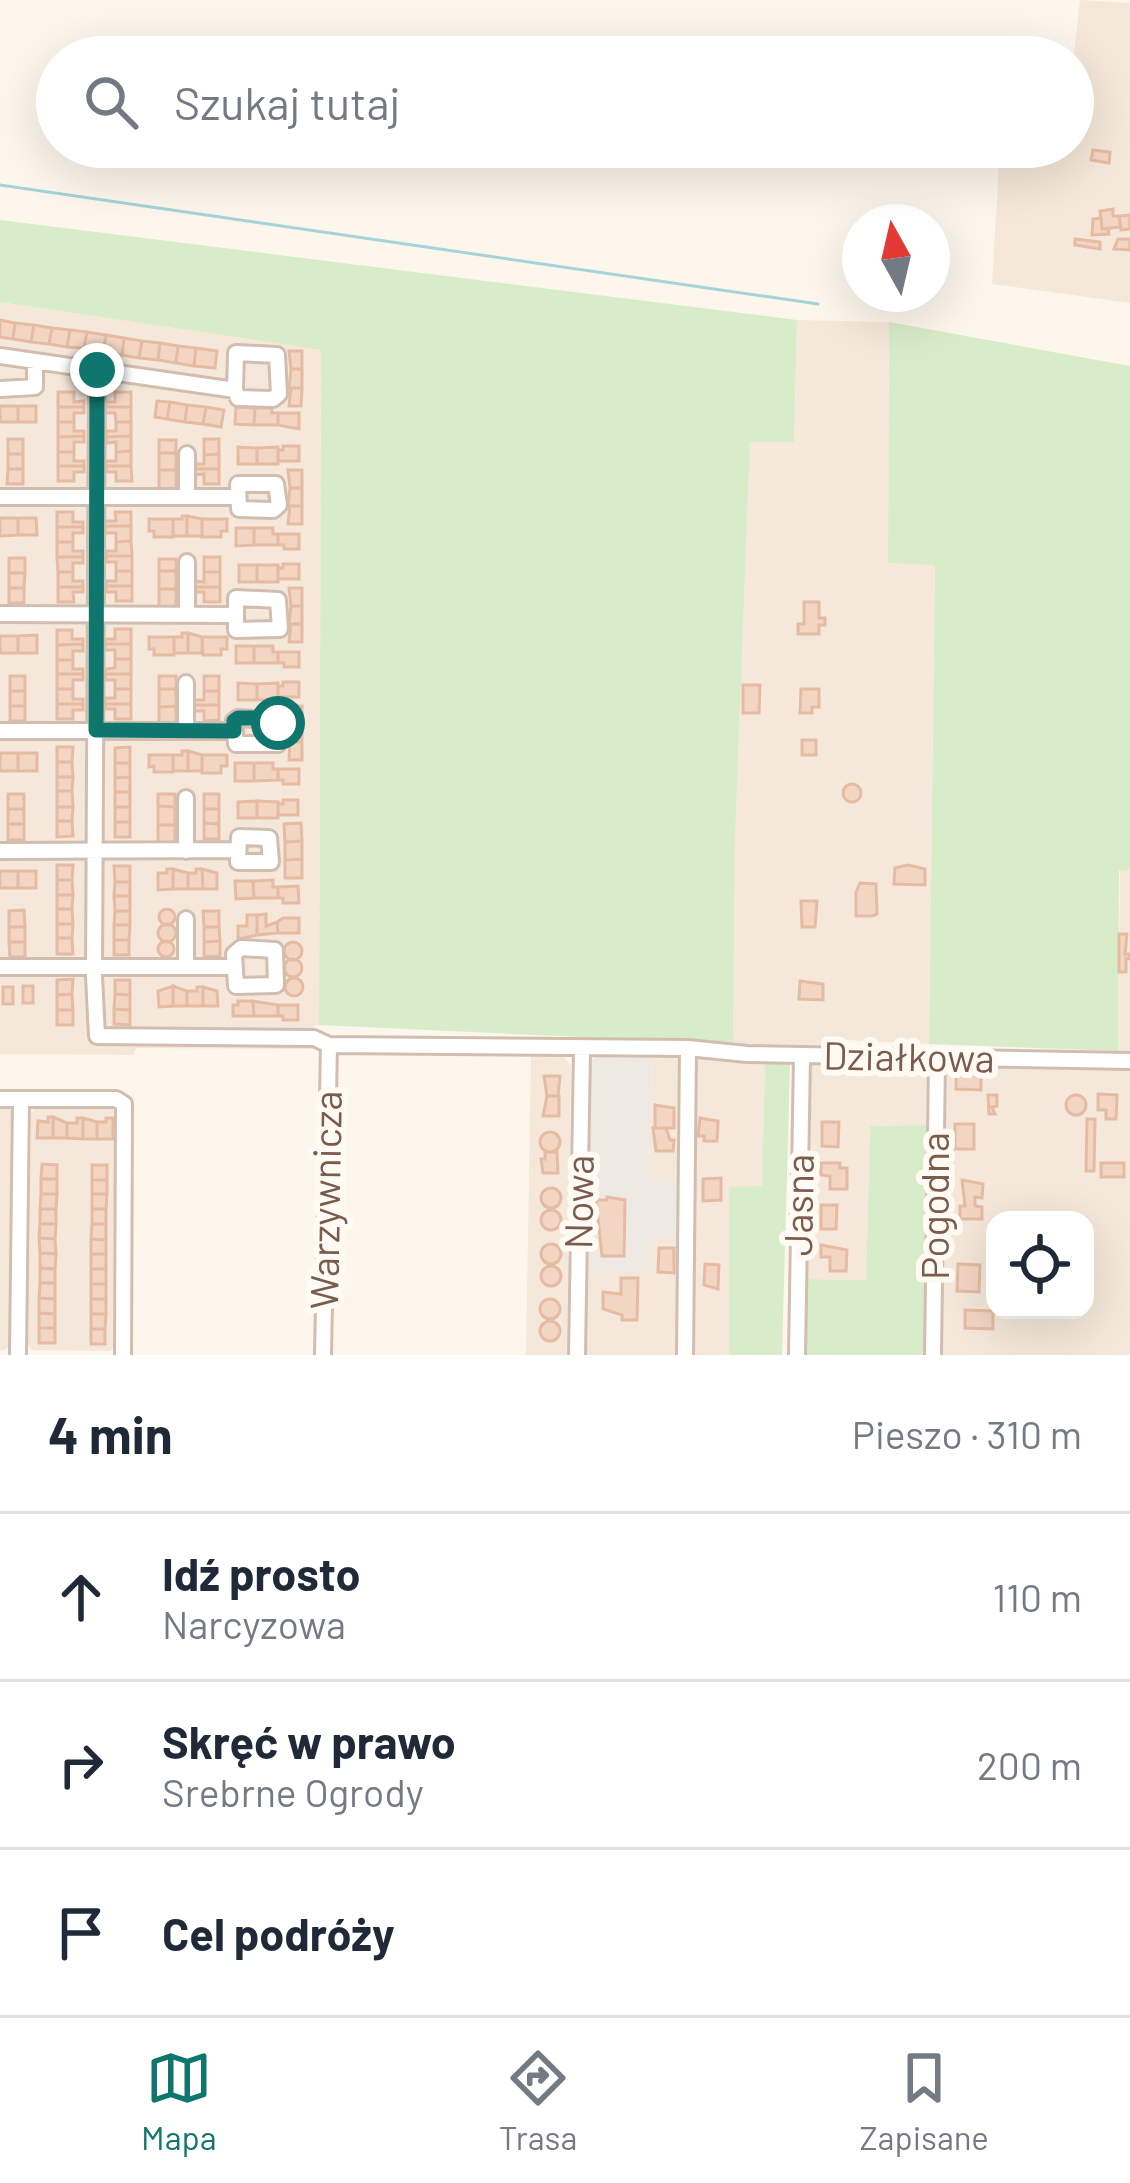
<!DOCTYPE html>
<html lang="pl">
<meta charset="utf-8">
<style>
:root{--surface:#fff;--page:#f2f2f3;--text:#1f2937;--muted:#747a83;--line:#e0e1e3;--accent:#0f766e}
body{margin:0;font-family:Barlow,sans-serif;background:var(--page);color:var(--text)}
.controls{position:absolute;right:36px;bottom:36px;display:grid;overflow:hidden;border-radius:24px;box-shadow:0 12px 48px #0002}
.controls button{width:108px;height:108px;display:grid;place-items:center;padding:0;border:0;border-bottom:3px solid var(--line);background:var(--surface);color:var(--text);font:60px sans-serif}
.compass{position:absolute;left:842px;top:204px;width:108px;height:108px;border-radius:50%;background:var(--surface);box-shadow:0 12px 48px #0002;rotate:352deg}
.stop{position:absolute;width:36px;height:36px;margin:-27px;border:9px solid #0f766e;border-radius:50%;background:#fff}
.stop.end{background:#0f766e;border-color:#fff;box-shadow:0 3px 12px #0008}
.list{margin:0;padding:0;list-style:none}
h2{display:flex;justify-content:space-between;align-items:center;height:156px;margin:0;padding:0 48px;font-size:51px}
h2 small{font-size:39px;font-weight:400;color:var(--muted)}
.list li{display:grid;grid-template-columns:78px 1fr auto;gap:36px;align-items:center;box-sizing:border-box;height:168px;padding:0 48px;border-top:3px solid var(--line)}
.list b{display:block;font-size:45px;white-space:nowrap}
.list p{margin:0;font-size:39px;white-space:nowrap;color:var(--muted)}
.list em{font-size:39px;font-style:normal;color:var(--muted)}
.icon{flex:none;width:66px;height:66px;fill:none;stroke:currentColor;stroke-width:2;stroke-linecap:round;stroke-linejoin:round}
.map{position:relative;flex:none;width:1130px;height:1355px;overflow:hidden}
.search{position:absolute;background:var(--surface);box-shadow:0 12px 48px #0002;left:36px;right:36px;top:36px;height:132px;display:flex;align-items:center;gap:30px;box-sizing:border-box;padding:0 42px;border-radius:66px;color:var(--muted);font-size:45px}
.sheet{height:660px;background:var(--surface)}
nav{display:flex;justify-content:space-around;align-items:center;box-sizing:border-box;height:168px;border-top:3px solid var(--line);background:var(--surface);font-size:33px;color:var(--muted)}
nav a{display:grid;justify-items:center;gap:6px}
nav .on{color:var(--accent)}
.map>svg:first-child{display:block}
.residential{fill:#f5e8da;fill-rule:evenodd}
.industrial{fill:#efe9e4}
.green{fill:#d8ecc9}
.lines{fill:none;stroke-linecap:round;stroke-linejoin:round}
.stream{stroke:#a5d3da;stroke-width:3}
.building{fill:#f3d5c3;stroke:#e6bba3;stroke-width:3}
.minor-casing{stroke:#d1beb0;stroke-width:20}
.minor{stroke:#fff;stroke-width:14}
.route{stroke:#0f766e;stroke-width:15}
.labels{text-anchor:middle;stroke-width:12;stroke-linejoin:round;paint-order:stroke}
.street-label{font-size:39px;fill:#7a5c4d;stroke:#fffaf3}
</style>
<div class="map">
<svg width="1130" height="1355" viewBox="0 0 1130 1355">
<rect width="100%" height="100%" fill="#fdf6ec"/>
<path class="residential" d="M1080,0L1130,3V303L992,284L1000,147H1073V62Z
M0,302L321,350L319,1025L314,1026L313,1049L136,1048L134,1055L0,1054Z
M797,320L889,322L888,563L935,564L929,1044L844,1040L843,1049L733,1044L735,842L750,441H794Z
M1120,870H1130V1051H1118Z
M531,1055H563L571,1066L567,1355H526Z
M652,1057H683L681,1181H649Z
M694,1058L765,1060L762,1187H730L729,1355H690Z
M821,1061L920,1063L927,1071L926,1125L870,1126L866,1280L806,1279L807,1067Z
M956,1066L1130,1068V1355H941L946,1073ZM995,1220H1085V1310H995Z
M0,1106L10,1108L12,1112L9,1346L4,1350H0Z
M36,1107L112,1108L119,1114L116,1347L110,1351L32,1350L28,1345L31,1113Z
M648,1238H680V1355H585L587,1271H647Z"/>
<path class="industrial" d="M595,1057H652L649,1180L681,1181L680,1238H649L648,1272L587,1271L588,1064Z"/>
<path class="green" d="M0,220L797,320L794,442H750L735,842L733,1044L319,1025L321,350L0,302Z
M889,322L1130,366V870L1119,871L1118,1051L929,1044L935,565L888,563Z
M765,1060L790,1065L782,1355H729V1187L762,1186Z
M926,1125L925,1355H806V1279L866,1280L870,1126Z"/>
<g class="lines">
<path class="stream" d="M0,185L818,304"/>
</g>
<path class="building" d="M1093,150L1110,152L1109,163L1091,160Z
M1113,209V216H1119L1121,227L1102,229L1100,211Z
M1130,215V229L1121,230L1119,216Z
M1101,218L1102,229L1108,228L1109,234L1092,235L1093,219Z
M1075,239L1100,242V249L1075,245Z
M1118,239H1130V250L1114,249Z
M0,320L15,323L13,339L0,337Z
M15,323L34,325L31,342L13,339Z
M34,325L52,328L49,344L31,342Z
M52,328L70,330L67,347L49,344Z
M70,330L87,332L84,348L67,347Z
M87,332L106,335L103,352L84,348Z
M106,335L124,338L122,355L103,352Z
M124,338L142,341L139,358L122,355Z
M142,341L160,343L158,360L139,358Z
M160,343L178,346L176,363L158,360Z
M178,346L196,348L194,366L176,363Z
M196,348L217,351L215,368L194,366Z
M289,351H302V369H291Z
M291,369H302V388H289Z
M291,388H302L301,406H289Z
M58,392H74V402L84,401V407H58Z
M115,392H131V407H105V402H115Z
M157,401L170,402L167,419L155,417Z
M170,402L187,405L185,422L167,419Z
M187,405L206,407L203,424L185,422Z
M0,406H18V422H0Z
M18,406H36V422H18Z
M58,407H84V413H74V422H58Z
M105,407H131V422H116L115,413H105Z
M206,407L224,410L221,427L203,424Z
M236,407L255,408L254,425L235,424Z
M255,408H272V413H278V425H254Z
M278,413H299V429L278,425Z
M58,422H74V431H84V436L58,437Z
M116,422H131V436L106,437V431H116Z
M84,436V442H74V452H58V437Z
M131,436V451L116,452V442L106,443V437Z
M8,439H23V454H8Z
M204,439H219V454L204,455Z
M159,440H176V453H159Z
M283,446H299V461H278V450H283Z
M238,447L257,448V464H238Z
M278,447V464H257V448Z
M131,451V466H106V461H116V452Z
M58,452H74V461H84V466H58Z
M159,453H176V470H159Z
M8,454H23V469H8Z
M219,454V469H193V464H204V455Z
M58,466H84V472H74V481H58Z
M106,466H131L132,481H116V472H106Z
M8,469H23V484H7Z
M193,469H219V484H204V474L193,475Z
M159,470H176V489H159Z
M288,470H302V488H290Z
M290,488H302V506H288Z
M290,506H302V524H288Z
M57,512H73V522H83V527H57Z
M115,512H131V526H105V521H116Z
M182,516H187V536H173V519H182Z
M187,516L202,519V536H187Z
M0,518H18V535L0,536Z
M18,518H36L37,535H18Z
M149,519H173V537H154V531H149Z
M202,519H227V531H221V537H202Z
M105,526H131V541L116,542V533H105Z
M57,527H83V533H73V542H57Z
M236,528H254V545L236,546Z
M254,528H273V534H278V545H254Z
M278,534H299V549H284V545H278Z
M131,541L132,556H106V551H116V542Z
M57,542H73V551H83V557H57Z
M106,556H132V571H116V562H106Z
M57,557H83V563H73V572H58Z
M204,557H220V572H204Z
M9,558H25V573H9Z
M159,559H176V571H159Z
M283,564H299V579H278V568H283Z
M239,565H257V582H239Z
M257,565H278V582H257Z
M116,571H132V586H106V581H116Z
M159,571H176V589H159Z
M58,572H73V581H83V587H58Z
M204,572H220V587H194V581L204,582Z
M9,573H25L24,588H9Z
M106,586H132V601H116V592H106Z
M58,587H83V592H73L74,602H58Z
M194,587H220V602H204V592H194Z
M9,588H24V603H9Z
M289,588H302V606H291Z
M159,589H176V607H159Z
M804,602H819V618H825V625H819V634H798V624H804Z
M291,606H302V624H289Z
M291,624H302V642H289Z
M115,629H131V644H105V639H115Z
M57,630H72V639H83V644L57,645Z
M182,633H188V653H174V637H182Z
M188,633L202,637V653H188Z
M37,635V653H18V636Z
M0,636H18V653H0Z
M149,637H174V655H154V649H149Z
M202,637H227V649H221V655H203Z
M83,644V651H73V660H57V645Z
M105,644H131V659H115V650H105Z
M236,646H254V663H236Z
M254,646H273V652H278V663H254Z
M278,652H299V667H284V663H278Z
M115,659H131V674H105V669L115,668Z
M57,660H73V669H83V674H57Z
M57,674H83V680H73V689H57Z
M105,674H131V689H115V680H105Z
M10,676H25V691H10Z
M159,676H176V689H159Z
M204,676H219V691H204Z
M283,682H299V697H278V686H283Z
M238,683L257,684V700H238Z
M278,683V700H257V684Z
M743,685H760L759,713H743Z
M57,689H73V699H83V704H57Z
M115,689H131V704H105V698H115Z
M159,689H176V706L159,707Z
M801,689H819V707H812V713H800Z
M10,691H25V706H10Z
M204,691H219V705H193V700H204Z
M57,704H83V710H73V719H57Z
M105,704H131V719H115V709H105Z
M193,705H219V720L204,721V711H193Z
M10,706H25V721H10Z
M176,706V725H159V707Z
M288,706H302V724H290Z
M290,724H302V742H288Z
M802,740H816V755H802Z
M290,742H302V760H289Z
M57,747H73L72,762H57Z
M130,747V763H115V748Z
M182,751H188V771H173V755H182Z
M188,751L202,755V771H188Z
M0,753H18V771H0Z
M18,753H37V771H18Z
M149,755H173V772H154V766L149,767Z
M202,755H227V766H221V773H202Z
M57,762H72L73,777H57Z
M115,763H130V777L115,778Z
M235,763H254V781H235Z
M254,763H273V769H278V780L254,781Z
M278,769H299V784H283V780H278Z
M57,777H73L72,791H57Z
M130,777V792H115V778Z
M843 793a9 9 0 1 1 18 0a9 9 0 1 1-18 0Z
M57,791H72L73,807H57Z
M115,792H130V807H115Z
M8,794H24V809H8Z
M158,794H175V807L158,806Z
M204,794H219V809H204Z
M283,800H298V815H278V804H283Z
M257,801L278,802V818H257Z
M257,801V818H238V802Z
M158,806L175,807V825H158Z
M57,807H73L72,821H57Z
M115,807H130V822H115Z
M8,809H24V824H8Z
M204,809H219V824L204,823Z
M57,821H72L73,836L57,837Z
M115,822H130V837H115Z
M204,823L219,824V839H204Z
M301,823L302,841L285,842L284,824Z
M8,824H24V840H8Z
M158,825H175V843H158Z
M302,841V859L285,860V842Z
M302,859V878H285V860Z
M57,865H73L72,880H57Z
M908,865L925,869V885L894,884L895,868Z
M114,866H130V882H115Z
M167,869H173V889L158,890V873H167Z
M173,869L188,873V889H173Z
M196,869H202L203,889H188V873H196Z
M202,869L217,873V889H203Z
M0,871H18V888H0Z
M18,871H36V888H18Z
M57,880H72L73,895H57Z
M273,880V887H278V898H254L253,881Z
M235,881H253L254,898L236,899Z
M115,882H130V896H114Z
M860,883L876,884L877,914L872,916H856V892Z
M298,886L299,903H283V898H278V887Z
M57,895H73L72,909H57Z
M114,896H130V911H115Z
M801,901H817L815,927H802Z
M159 917a8 8 0 1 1 16 0a8 8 0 1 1-16 0Z
M57,909H72L73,924H57Z
M24,910L25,927H9V911Z
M115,911H130V925H114Z
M203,911H219V927H204Z
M266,914V926L277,922L278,933L257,935V915Z
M247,915H257V935L238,939V926H247Z
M283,918H299V933H278L277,922Z
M57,924H73L72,938H57Z
M158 933a9 9 0 1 1 18 0a9 9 0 1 1-18 0Z
M114,925H130L129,940H114Z
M9,927H25V942H9Z
M204,927H219L220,941L204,942Z
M1119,934H1127L1125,954H1130V959L1126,958V972H1119Z
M57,938H72L73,954H57Z
M114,940H129V955H114Z
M158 949a8 8 0 1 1 16 0a8 8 0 1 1-16 0Z
M220,941V956L204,957V942Z
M9,942H25V957H10Z
M284 951a9 9 0 1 1 18 0a9 9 0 1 1-18 0Z
M284 968a9 9 0 1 1 18 0a9 9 0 1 1-18 0Z
M285 987a9 9 0 1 1 18 0a9 9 0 1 1-18 0Z
M73,979L72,994L57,995V980Z
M115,980H130V995L115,994Z
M800,981L823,984V1000L799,999Z
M23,986H33V1003H23Z
M173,986V1006L159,1007L158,991Z
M173,986L187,991V1006H173Z
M3,987H13V1004H3Z
M197,987H203V1006H187V991H197Z
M203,987L217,991L218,1006H203Z
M72,994L73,1010H57V995Z
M115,994L130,995V1010L114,1009Z
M238,1001H253L254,1016H233V1005H238Z
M253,1001L278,1005V1016H254Z
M278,1005H298V1020H283V1016H278Z
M114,1009L130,1010V1025L114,1024Z
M57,1010H73V1025H57Z
M956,1075H981V1090L956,1089Z
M544,1076H560L558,1096H547Z
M1098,1094L1117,1095L1116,1119H1106V1110H1098Z
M988,1095H997V1106L992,1107L995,1114H989Z
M1066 1105a10 10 0 1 1 20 0a10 10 0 1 1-20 0Z
M547,1096H559V1116H543Z
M655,1105L674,1108V1128H655Z
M48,1117H53V1138H37L38,1121L48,1122Z
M53,1117L67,1123V1138H53Z
M77,1118H83V1139L67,1138V1123H77Z
M83,1118L97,1122V1139H83Z
M106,1118H113V1139H97V1122H106Z
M700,1118L718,1121L717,1141H704V1136H698Z
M1087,1119H1095L1094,1171H1086Z
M822,1122H839L838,1147L822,1146Z
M955,1124H974V1149H955Z
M653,1128H666L670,1140H674L673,1151H656Z
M540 1142a10 10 0 1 1 20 0a10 10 0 1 1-20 0Z
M545,1152H557L558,1173H543L541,1159H545Z
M821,1163H840V1168H847V1189H830V1176L821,1175Z
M1101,1163H1124V1177H1101Z
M42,1164L57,1165V1179H41Z
M92,1165H107V1180H92Z
M721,1178V1200L703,1201V1179Z
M41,1179H57V1194H41Z
M92,1180H107V1194H92Z
M962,1180L983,1184L982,1198L975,1197V1206L982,1207V1219H960V1206H965Z
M541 1198a10 10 0 1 1 20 0a10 10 0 1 1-20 0Z
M41,1194H57L56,1209H40Z
M92,1194H107L106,1209H92Z
M607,1197L625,1200L624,1256H602L596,1200H607Z
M821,1205H837L836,1229H821Z
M40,1209H56V1224H40Z
M92,1209H106V1224H92Z
M541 1220a10 10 0 1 1 20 0a10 10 0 1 1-20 0Z
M40,1224H56L55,1239L39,1238Z
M92,1224H106V1240L91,1239Z
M39,1238L55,1239L56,1254L40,1253Z
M91,1239L106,1240V1254H91Z
M541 1254a10 10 0 1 1 20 0a10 10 0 1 1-20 0Z
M821,1245L847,1250L846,1271H830V1257H821Z
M659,1248H674V1273L658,1272Z
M40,1253L56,1254L55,1269L40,1268Z
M91,1254H106V1269H91Z
M705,1264L719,1265L718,1289L704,1285Z
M958,1264L980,1265L979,1292L957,1291Z
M541 1276a10 10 0 1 1 20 0a10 10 0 1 1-20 0Z
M40,1268L55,1269V1283H40Z
M91,1269H106V1284H91Z
M621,1278H638L637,1320H622V1315L603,1309V1292L621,1294Z
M40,1283H55V1299L39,1298Z
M91,1284H106V1299H91Z
M39,1298L55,1299V1314L39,1313Z
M540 1309a10 10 0 1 1 20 0a10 10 0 1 1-20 0Z
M91,1299H106V1314H91Z
M965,1310L993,1311V1329L965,1328Z
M39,1313L55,1314V1328H39Z
M91,1314H106L105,1329H91Z
M540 1331a10 10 0 1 1 20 0a10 10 0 1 1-20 0Z
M39,1328H55V1343H39Z
M91,1329H105V1344H91Z"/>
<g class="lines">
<g class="minor-casing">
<path id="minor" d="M0,356L235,390L238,398L273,399L279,394L277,355L236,353L235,390
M97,370L94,976L97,1036L314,1038L329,1045L688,1048L747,1054L1130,1061
M0,389L35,387V362
M187,454V497
M238,484H276L279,505L273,510L239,509Z
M0,497H236
M187,562V614
M236,598L278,600L280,629L236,630Z
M0,614L234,615
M186,683V731
M238,718L277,720L278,744H236L234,721Z
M0,731H234
M186,798V851
M239,837L269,838L271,862H238Z
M0,851L236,850
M241,948L275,950L276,985L236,986L234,954Z
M0,967H234
M186,967V919
M0,1099H116L124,1104L123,1355
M18,1355L21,1099
M323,1355L329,1045
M577,1355L582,1049
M685,1355L688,1048
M797,1355L802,1055
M933,1355L937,1058"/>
</g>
<use href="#minor" class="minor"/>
</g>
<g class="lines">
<path class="route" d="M97,370L96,730L234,731V721L238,718H272L278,723"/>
</g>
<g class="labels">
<g class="street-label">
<text transform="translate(909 1057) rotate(1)" y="14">Działkowa</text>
<text transform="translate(326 1200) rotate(-89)" y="14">Warzywnicza</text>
<text transform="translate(579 1202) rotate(-89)" y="14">Nowa</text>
<text transform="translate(799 1205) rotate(-89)" y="14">Jasna</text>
<text transform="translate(935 1206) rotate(-90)" y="14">Pogodna</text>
</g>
</g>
</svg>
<div class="controls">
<button><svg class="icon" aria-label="locate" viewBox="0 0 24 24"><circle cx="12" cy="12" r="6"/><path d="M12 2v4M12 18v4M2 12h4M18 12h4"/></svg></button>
</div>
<svg class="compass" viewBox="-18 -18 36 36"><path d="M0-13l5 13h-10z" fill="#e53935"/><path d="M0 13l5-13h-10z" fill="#747a83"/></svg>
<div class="stop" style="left:278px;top:723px"></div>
<div class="stop end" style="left:97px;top:370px"></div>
<div class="search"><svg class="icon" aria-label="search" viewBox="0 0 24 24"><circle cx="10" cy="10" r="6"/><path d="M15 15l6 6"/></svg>Szukaj tutaj</div>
</div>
<section class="sheet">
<h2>4 min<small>Pieszo · 310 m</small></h2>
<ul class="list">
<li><svg class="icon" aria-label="ahead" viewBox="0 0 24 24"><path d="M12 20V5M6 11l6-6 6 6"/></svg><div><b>Idź prosto</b><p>Narcyzowa</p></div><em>110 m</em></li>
<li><svg class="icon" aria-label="right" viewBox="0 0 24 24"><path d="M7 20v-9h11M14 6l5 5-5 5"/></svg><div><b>Skręć w prawo</b><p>Srebrne Ogrody</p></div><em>200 m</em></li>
<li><svg class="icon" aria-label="arrive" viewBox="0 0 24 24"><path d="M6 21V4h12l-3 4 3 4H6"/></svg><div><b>Cel podróży</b></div></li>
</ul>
</section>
<nav>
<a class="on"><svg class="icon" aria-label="map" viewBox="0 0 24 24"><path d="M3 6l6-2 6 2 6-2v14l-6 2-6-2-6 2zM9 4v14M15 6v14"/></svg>Mapa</a>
<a><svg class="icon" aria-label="directions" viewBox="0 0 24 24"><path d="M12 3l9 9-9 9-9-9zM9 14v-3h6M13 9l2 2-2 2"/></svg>Trasa</a>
<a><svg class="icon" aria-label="saved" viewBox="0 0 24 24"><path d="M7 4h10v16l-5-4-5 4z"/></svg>Zapisane</a>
</nav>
